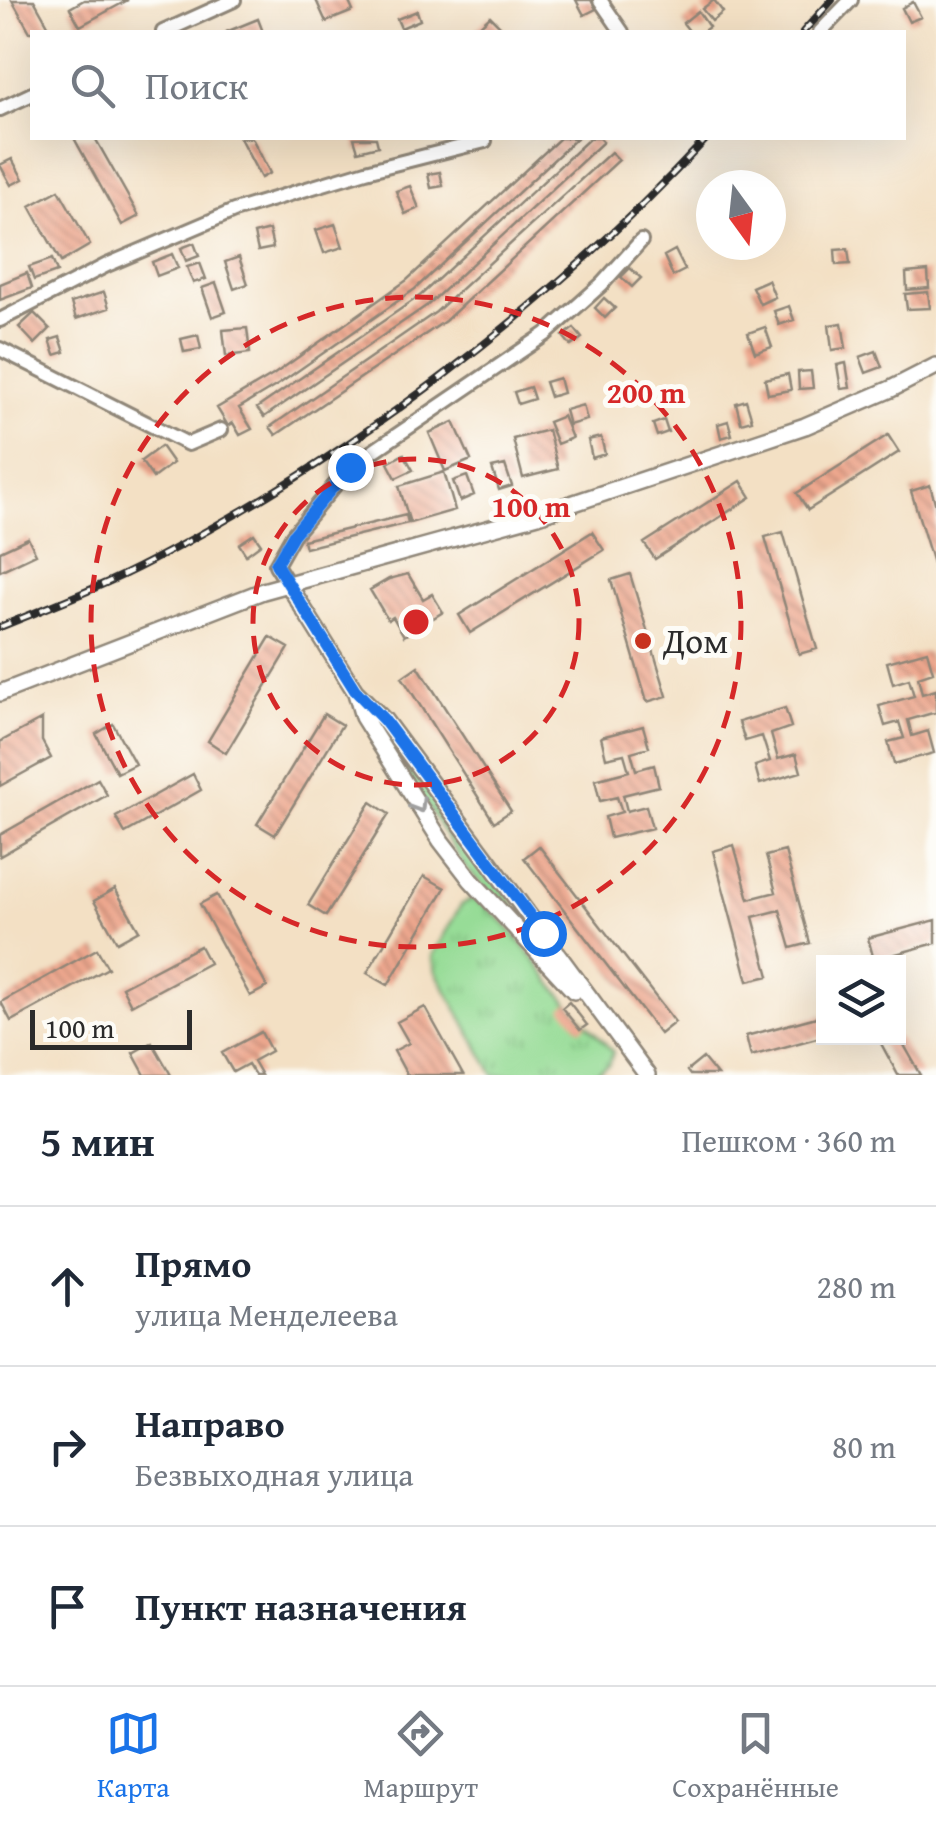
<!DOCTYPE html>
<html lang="ru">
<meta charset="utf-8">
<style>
:root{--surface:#fff;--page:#f2f2f3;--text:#1f2937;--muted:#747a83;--line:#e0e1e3;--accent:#1a73e8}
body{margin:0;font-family:"Gentium Book Plus",serif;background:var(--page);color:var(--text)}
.controls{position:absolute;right:30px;bottom:30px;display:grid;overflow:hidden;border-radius:0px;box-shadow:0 10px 40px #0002}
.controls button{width:90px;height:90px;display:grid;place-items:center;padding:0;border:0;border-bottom:2px solid var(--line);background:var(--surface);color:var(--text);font:50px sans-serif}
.compass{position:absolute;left:696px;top:170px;width:90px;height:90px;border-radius:50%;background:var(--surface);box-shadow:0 10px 40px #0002;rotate:165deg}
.scale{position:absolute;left:30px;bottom:25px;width:162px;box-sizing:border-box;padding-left:10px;border:5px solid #2b2b2b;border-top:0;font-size:28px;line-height:35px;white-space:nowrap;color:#2b2b2b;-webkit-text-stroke:8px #fdfcf7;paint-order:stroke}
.stop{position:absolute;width:30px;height:30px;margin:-22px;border:8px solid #1a73e8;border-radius:50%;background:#fff}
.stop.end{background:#1a73e8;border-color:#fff;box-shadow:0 2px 10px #0008}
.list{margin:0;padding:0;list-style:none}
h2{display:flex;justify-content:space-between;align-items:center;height:130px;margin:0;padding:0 40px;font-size:42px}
h2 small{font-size:32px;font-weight:400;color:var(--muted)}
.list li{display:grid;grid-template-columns:65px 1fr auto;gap:30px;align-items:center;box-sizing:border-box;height:160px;padding:0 40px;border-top:2px solid var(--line)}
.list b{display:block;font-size:38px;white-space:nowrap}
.list p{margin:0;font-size:32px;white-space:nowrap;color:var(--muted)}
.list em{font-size:32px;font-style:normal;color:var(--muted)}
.icon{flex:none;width:55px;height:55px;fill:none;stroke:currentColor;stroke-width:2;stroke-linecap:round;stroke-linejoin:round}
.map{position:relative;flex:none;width:936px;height:1075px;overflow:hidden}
.search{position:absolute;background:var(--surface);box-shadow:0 10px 40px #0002;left:30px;right:30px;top:30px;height:110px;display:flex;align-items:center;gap:25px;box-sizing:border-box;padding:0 35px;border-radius:0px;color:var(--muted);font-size:38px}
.sheet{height:610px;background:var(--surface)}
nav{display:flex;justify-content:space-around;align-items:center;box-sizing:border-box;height:140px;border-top:2px solid var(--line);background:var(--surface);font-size:28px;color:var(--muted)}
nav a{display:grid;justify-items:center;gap:5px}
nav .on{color:var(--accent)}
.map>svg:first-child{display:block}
.grass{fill:url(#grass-tufts);stroke:#608460;stroke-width:2.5}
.building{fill:url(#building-back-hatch)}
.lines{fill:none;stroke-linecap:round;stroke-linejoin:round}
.minor-casing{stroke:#8f8678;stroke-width:18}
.major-casing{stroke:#8f8678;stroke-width:20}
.minor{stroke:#fff;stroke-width:12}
.major{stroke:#fff;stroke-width:15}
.rail-casing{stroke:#2b2b2b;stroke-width:8}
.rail{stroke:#fdfcf7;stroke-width:4;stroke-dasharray:11;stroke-linecap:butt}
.oneway{stroke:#a0a0a0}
.route{stroke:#1a73e8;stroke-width:12}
.ring{fill:none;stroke:#d62828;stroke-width:5;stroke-dasharray:18 12}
.poi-dot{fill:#c8321e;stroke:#fdfcf7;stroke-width:4}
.labels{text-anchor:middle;stroke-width:10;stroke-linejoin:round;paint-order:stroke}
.poi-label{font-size:35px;fill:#2b2b2b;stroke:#fdfcf7;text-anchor:start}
.centre{fill:#d62828;stroke:#fdfcf7;stroke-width:5}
.ring-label{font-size:30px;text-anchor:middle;font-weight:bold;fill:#d62828;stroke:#fdfcf7;stroke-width:10;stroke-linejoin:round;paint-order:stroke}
</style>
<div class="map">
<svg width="936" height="1075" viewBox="0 0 936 1075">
<defs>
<pattern id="grass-tufts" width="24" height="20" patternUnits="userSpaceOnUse" patternTransform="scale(2.5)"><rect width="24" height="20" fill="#96dc96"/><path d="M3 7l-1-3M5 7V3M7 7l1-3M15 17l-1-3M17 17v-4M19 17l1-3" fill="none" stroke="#81bd81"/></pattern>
<pattern id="building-back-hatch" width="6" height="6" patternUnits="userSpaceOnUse" patternTransform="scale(2.5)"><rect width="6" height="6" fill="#eda78e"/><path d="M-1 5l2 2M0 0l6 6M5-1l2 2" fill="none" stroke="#c08874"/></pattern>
</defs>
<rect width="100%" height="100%" fill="#fdfcf7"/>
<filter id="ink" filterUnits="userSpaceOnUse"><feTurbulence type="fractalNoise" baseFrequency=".01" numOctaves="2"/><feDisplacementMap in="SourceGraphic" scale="20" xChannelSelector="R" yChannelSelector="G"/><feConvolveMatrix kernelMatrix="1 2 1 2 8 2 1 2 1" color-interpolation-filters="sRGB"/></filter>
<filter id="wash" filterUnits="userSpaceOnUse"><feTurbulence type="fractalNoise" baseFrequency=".0048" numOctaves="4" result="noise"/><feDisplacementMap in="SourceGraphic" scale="40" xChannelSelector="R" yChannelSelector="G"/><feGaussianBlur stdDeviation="2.25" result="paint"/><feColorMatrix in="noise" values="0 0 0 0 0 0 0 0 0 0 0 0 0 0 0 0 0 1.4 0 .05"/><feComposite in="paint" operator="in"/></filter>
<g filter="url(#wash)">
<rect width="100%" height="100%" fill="#f3e0c4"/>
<path class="grass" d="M378,722L535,934L532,937L465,867L375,723Z
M472,899C504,913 533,959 554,986C572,1009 593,1030 613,1052L609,1065L592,1075H494L436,972L432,956L461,905Z"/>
<g id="blocks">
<path class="building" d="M12,0H34L52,32H30Z
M84,0H128L80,26L70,8Z
M316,0H348L353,11L326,22Z
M576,0H591L596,9L584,15Z
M714,0L723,12L712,21L702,9Z
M913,2L921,17L909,22L902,8Z
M417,11L420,20L401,28L397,19Z
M698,11L709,27L702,32H690L683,23Z
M490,16L506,32H473Z
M258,19L263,32H226Z
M74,138H95L139,216L122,225Z
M240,138H252L270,173L261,178Z
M354,138H376L378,146L358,151Z
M560,138H577L415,289L279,384L239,408L252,429L240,435L233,423L228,426L217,408L273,375L407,280Z
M590,138H599L603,142L429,304L264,417L257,408L421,295Z
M611,152L619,160L445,321L276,435L270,427L436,312Z
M12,159L23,179L11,185L0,165Z
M440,172L443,186L431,188L428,174Z
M410,186L419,208L405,214L396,191Z
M59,190L90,245L61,262L30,206Z
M335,224L343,247L324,253L316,230Z
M269,230L273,248L258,251L254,234Z
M194,243L199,256L186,261L181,248Z
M848,249L850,264L836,265L835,250Z
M675,250L685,270L673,276L664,256Z
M172,254L178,268L157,276L152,262Z
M239,257L248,284L234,289L225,262Z
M52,259L57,272L34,280L29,267Z
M200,263L206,279L193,283L187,267Z
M630,268L641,278L632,287L621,277Z
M928,271L929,288L907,290L906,273Z
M27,273L32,288L0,300V284Z
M768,280L775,297L760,304L752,287Z
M216,283L226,312L212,317L202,288Z
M104,292L109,308L76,319L71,303Z
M928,292L930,308L907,309L905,294Z
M604,298L615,308L605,318L595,308Z
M789,306L794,320L779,325L774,311Z
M34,313L50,329L35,344L19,327Z
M842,323L846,348L832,350L829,325Z
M765,327L772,347L755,353L748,333Z
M247,328L250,353L226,356L223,330Z
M574,328L582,338L571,346L563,336Z
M198,335L201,349L184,352L181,339Z
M60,337L65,352L55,355L50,340Z
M876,351L882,367L866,373L860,357Z
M846,363L850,388L841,389L837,365Z
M811,371L813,388L799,389L798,372Z
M788,374L791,390L768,394L765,379Z
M559,378L563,393L550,397L545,382Z
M530,387L534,399L518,404L514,392Z
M746,400L752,420L741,423L736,403Z
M583,405L587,420L569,425L565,410Z
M563,416L572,438L557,444L548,422Z
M664,420L668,432L657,436L653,424Z
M728,421L732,435L721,438L718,424Z
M454,422L471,460L445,471L429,433Z
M548,430L558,469L523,478L513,439Z
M888,435L899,452L808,510L797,493Z
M601,437L605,454L592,458L588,440Z
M161,446L173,463L153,478L141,461Z
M404,454L413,470L396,478L388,463Z
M505,465L512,486L499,490L492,468Z
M444,472L455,510L410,523L399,486Z
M467,476L474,495L460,501L453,481Z
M741,481L751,497L655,559L644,543Z
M930,485L936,506L935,570L911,491Z
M406,515L408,523L305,548L303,540Z
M592,532L604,550L470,633L459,615Z
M783,532L817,649L799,654L765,537Z
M254,534L261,544L246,555L239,544Z
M28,538L36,554L0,571V551Z
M408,574L423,599L432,594L443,612L404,636L393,617L388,620L370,590L389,579Z
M630,574L667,696L647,702L611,580Z
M270,637L289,648L226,753L208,741Z
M927,651L933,672L918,677L922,694L936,690V712L908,720L912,736L928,731L934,753L894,764L888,742L904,738L899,722L885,726L879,706L914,696L909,679L893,684L887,662Z
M418,666L511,811L494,822L402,677Z
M785,708L791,727L771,734L778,759L796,754L801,772L760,784L755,766L770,761L762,736L745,741L739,722Z
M324,714L342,725L275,835L257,824Z
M42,719V741L51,758L0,786V742Z
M113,724L135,764L117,773L96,734Z
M643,726L649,747L631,752L636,770L654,765L659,786L623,795L627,811L646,806L652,828L610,838L605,817L622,812L617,797L600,801L595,780L629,771L624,754L606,758L601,737Z
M193,774L201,790L125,833L116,817Z
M98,779L107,795L0,856V835Z
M371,802L389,814L326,916L308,905Z
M734,845L749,899L776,892L766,856L785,851L810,943L791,948L780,910L753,917L769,976L748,981L713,851Z
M539,846L675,1022L660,1034L524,858Z
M424,876L445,888L388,985L367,973Z
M115,889L139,930L117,942L94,901Z
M217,895L267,987L250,996L200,904Z
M936,920V943L874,960L868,938Z
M200,946L209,963L131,1005L122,987Z
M97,949L108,968L11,1021L1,1002Z
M569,1002L587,1025L580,1030L562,1008Z
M425,1007L463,1075H407L394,1051L409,1043L397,1022Z
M824,1015V1036L751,1056L746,1036Z
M261,1032L271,1051L253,1061L261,1075H255L248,1064L233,1072L222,1053Z
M878,1038H900L921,1075H898Z
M152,1042L171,1075H145L133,1053Z
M703,1058L717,1075H690L687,1071Z"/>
</g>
</g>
<g filter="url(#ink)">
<use href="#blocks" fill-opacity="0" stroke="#8f8678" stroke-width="2.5"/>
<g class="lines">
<g class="minor-casing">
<path id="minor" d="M600,0L622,32
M163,32L234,0
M820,32L851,0
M0,109L32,94
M0,320L107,265L234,211L366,171L485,141
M0,349L188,444L221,430
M288,584L276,565L293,535L350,467L546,334L602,284L641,241"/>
</g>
<g class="major-casing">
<path id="major" d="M288,584L355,691L384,720L410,755L647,1075
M0,693L263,591L538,515L805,426L891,389L936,366
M356,693L363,717L441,841L471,880L574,991"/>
</g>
<use href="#minor" class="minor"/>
<use href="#major" class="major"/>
<g class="rail-casing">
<path id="rail" d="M803,32L832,0
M0,627C51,606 104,586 153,560C356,454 551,306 707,138"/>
</g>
<use href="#rail" class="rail"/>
</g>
<defs><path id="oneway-chevron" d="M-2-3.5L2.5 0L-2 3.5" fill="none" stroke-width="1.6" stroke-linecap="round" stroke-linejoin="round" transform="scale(2.5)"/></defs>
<use class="oneway" href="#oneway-chevron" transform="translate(419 806) rotate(58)"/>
</g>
<g class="lines" filter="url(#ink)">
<path class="route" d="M350,467L293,535L276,564L355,690L384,720L543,933"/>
</g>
<g class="ring">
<circle cx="416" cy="622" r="163"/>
<circle cx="416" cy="622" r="325"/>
</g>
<circle class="poi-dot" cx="643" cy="641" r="10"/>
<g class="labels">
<g class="poi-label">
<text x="663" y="653">Дом</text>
</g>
</g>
<circle cx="416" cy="622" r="15" class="centre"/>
<g class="ring-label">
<text x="646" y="403">200 m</text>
<text x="531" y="517">100 m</text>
</g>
</svg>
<div class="controls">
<button><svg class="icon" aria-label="layers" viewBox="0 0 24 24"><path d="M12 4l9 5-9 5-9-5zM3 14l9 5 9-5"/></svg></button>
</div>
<svg class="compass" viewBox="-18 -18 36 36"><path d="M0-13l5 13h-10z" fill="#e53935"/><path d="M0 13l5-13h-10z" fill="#747a83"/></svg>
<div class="scale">100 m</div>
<div class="stop" style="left:543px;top:933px"></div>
<div class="stop end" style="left:350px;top:467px"></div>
<div class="search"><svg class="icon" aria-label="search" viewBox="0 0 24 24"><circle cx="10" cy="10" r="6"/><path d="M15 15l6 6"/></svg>Поиск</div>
</div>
<section class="sheet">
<h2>5 мин<small>Пешком · 360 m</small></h2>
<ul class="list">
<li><svg class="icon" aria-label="ahead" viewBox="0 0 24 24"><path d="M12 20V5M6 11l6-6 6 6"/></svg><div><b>Прямо</b><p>улица Менделеева</p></div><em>280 m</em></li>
<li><svg class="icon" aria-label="right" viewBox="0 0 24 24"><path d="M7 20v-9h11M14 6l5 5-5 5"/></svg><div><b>Направо</b><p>Безвыходная улица</p></div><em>80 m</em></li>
<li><svg class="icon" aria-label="arrive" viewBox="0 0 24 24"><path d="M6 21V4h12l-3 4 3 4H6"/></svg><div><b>Пункт назначения</b></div></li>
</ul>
</section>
<nav>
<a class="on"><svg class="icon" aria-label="map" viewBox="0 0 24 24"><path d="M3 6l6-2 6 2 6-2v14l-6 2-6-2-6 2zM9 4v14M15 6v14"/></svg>Карта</a>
<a><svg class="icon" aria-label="directions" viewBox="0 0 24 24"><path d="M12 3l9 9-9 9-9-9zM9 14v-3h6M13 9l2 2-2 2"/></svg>Маршрут</a>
<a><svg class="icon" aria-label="saved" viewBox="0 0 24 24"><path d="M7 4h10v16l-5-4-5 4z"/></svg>Сохранённые</a>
</nav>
